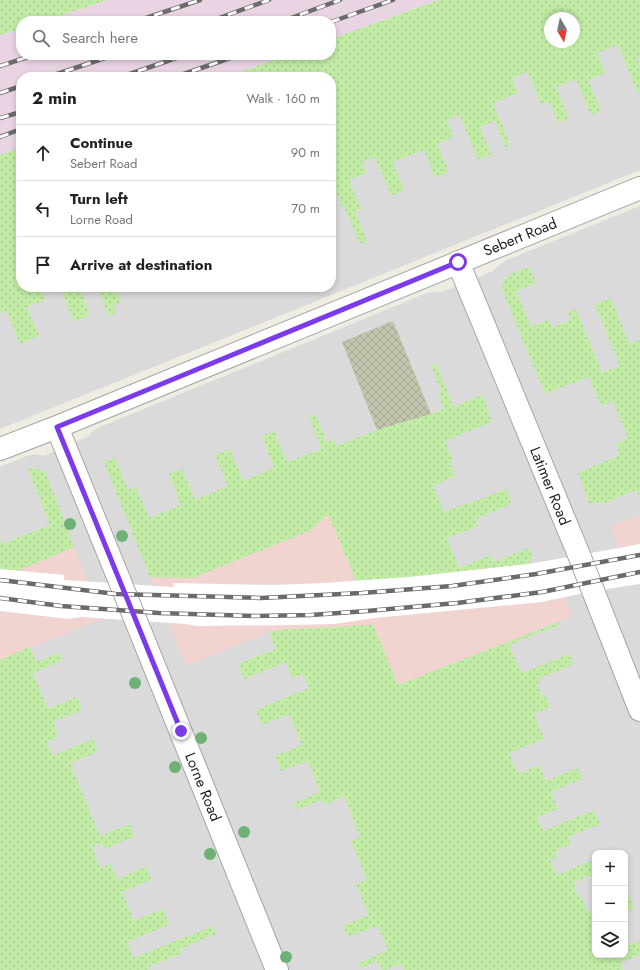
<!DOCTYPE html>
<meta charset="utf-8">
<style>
:root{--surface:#fff;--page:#f2f2f2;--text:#222;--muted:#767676;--line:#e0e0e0}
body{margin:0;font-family:Jost,sans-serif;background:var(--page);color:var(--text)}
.controls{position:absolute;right:12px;bottom:12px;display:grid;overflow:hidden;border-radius:8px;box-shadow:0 2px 6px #0003}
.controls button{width:36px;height:36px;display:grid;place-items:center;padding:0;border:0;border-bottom:1px solid var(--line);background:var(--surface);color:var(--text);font:20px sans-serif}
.compass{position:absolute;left:544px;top:12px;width:36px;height:36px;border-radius:50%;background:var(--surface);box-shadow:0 2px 6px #0003;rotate:171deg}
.stop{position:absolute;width:12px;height:12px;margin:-9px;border:3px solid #7c3aed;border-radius:50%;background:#fff}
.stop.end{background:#7c3aed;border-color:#fff;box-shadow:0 1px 4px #0008}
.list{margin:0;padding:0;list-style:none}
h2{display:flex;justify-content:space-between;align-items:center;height:52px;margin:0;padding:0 16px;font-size:17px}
h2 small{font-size:13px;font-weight:400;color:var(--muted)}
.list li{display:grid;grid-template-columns:26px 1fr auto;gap:12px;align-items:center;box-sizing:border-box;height:56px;padding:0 16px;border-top:1px solid var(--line)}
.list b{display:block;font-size:15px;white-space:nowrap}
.list p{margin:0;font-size:13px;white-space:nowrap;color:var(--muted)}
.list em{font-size:13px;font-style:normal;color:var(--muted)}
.icon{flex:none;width:22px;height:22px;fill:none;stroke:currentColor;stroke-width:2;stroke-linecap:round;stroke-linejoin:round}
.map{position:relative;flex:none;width:640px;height:970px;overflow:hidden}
.search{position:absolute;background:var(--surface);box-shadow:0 2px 6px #0003;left:16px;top:16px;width:320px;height:44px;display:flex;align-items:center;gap:10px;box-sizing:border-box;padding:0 14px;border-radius:16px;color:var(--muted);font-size:15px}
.panel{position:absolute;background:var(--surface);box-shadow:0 2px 6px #0003;left:16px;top:72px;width:320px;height:220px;border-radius:16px}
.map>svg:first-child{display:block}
.residential{fill:#dbdada;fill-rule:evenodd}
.commercial{fill:#f1d4d0}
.railway{fill:#e9d4e3}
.construction{fill:url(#construction-cross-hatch)}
.garden{fill:url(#garden-dots);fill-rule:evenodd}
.pier{fill:#fff}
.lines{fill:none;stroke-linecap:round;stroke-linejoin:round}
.minor-casing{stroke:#a4a4a4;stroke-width:24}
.minor{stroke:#fff;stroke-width:22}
.rail-casing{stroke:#6b6b6b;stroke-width:4.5}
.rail{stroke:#fff;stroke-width:3;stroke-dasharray:9;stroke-linecap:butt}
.tree{fill:#6eb174}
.route{stroke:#7c3aed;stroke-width:5}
.labels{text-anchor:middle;stroke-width:4;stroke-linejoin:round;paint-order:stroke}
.street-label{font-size:15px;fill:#1d1d1d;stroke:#fff}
</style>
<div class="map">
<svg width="640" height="970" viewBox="0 0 640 970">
<defs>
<pattern id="construction-cross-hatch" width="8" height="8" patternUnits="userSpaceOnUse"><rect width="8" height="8" fill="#c2c4ad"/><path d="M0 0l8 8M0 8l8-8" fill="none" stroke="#a6a894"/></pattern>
<pattern id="garden-dots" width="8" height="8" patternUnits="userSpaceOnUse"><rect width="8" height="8" fill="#c2eca5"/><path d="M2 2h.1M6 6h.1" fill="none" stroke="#a6ca8e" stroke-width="1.8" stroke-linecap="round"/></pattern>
</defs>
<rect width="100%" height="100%" fill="#efece2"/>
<path class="residential" d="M439,0H640V170L0,429V155L21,148V287H331V77H227L288,55H331V39ZM550,18H574V42H550Z
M640,206V970H0V467L27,456L34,454L44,456L89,436L93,431L100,427L427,293L436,292H442L493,271L498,266L507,260ZM595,853H625V955H595Z"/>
<path class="commercial" d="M328,514L356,581L376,618L542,602L564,597L572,616L398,685L373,625L279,630L269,632L186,666L150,577L193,578L311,530Z
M640,515V544L619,548L611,526Z
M74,547L102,619L0,660V569L17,571Z"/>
<path class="railway" d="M108,0H439L331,39V21H44Z
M21,29V55H288L227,77H21V148L0,155V35Z"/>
<path class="construction" d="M393,321L431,414L377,430L342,342Z"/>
<path class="garden" d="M0,0H108L44,21H21V29L0,35Z
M439,0H640V56L636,58L640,66V93L638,94L618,45L597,53L605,73L588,80L601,111L591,115L576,79L556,87L569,118L558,123L549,101L541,104L528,72L512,78L518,93L493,103L510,146L506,148L495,121L480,127L491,155L478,160L460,115L447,120L453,137L437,144L449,172L435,178L424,150L393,162L404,191L391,196L375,157L362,162L366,173L349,180L361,209L355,211L367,241L360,244L344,206L342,207L334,186L331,187V77H227L288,55H331V39ZM550,18H574V42H550Z
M21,148V287H40L45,300L27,307L39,336L20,344L6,310L0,313V155Z
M529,267L536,283L516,291L531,327L548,320L552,328L571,320L568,312L576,309L602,373L620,366L595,304L611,298L629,344L640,340V496H639L636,490L602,504L600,501L590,505L578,473L620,455L616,444L628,438L613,401L601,406L589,377L545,394L502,289C501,275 518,271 529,267Z
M60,287H79L90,315L74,322Z
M97,287H115L121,303L113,306L116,313L109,316Z
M436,364L454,407L482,395L492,422L445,441L453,460L449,462L456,476L433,486L444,512L467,503L468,504L506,489L511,504L476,519L478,526L447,538L459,568L491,555L494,562L529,548L532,555L529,564L409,577L356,581L328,514L311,530L193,578L150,577L104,462L115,458L128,490L136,487L149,518L181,505L169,474L182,469L195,500L228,486L215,455L230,449L243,481L274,468L262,436L274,431L287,462L322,449L309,417L315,414L327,443L334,440L337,446L377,430L431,414L444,409L438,394L442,393L431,366Z
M31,468L44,471L47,476L74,547L17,571L0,569V539L2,544L50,525L28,469Z
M559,622L560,625L509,645L521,673L570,654L574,664L538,679L540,683L537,684L542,697L545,695L550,707L534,714L544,739L509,753L518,774L539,765L546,781L578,768L582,779L551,792L558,809L537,817L543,831L594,810L600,824L568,837L571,844L555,851L557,857L550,860L557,875L595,859V873L573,883L579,898H582L588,912L595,909V955H625V947L640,941V955L620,963L623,970H404L401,964L385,970H382L378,961L361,968L359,963L388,950L378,926L348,937L343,926L369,915L356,884L367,880L351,841L360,837L344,796L324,805L322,800L297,810L294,803L320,792L308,761L281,771L275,756L302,745L289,714L262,725L256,710L309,688L303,674L292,678L286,662L244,679L238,664L276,649L269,632L279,630L373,625L398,685Z
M30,647L36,662L59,653L62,660L33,673L48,709L77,697L82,710L53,722L58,737L47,742L52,756L93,739L98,752L70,763L100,836L130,824L134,837L104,849L102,843L92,847L100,868L111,864L117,879L146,867L151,880L122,892L134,921L163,909L169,925L127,942L133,958L213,926L216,934L180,949L182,953L148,967L149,970H0V660Z
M629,895L634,908L625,912V897Z"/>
<path class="pier" d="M640,544V584L593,591L542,602L375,618L334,624L291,625L196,626L186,624L81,617L69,619L0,611V569L64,575V580L173,587V583L273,585L324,583L409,577L529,564L619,548Z"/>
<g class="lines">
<g class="minor-casing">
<path id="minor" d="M458,262L579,555L640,710
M57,427L136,621L277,970
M0,449L57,427L640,188"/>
</g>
<use href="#minor" class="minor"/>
<g class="rail-casing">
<path id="rail" d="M137,21L200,0
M211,21L269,0
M283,21L340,0
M331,22L393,0
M0,66L34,55
M48,77L114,55
M121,77L185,55
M175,77L239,55
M0,93L21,86
M0,118L21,112
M0,137L21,129
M0,580L116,594L261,598L362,593L452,586L536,574L640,555
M0,598L61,606L159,613L254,616L311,615L367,611L457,603L542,592L640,572"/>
</g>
<use href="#rail" class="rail"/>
</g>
<g class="tree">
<circle cx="70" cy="524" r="6"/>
<circle cx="122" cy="536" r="6"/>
<circle cx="135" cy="683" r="6"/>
<circle cx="201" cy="738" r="6"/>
<circle cx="175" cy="767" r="6"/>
<circle cx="244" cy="832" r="6"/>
<circle cx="210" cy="854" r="6"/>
<circle cx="286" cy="957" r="6"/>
</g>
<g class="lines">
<path class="route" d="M181,731L57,427L458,262"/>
</g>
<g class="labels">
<g class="street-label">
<text transform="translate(520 237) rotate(-22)" y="5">Sebert Road</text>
<text transform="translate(550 486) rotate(68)" y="5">Latimer Road</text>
<text transform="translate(203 787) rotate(68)" y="5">Lorne Road</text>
</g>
</g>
</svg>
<div class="controls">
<button>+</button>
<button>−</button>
<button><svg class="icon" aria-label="layers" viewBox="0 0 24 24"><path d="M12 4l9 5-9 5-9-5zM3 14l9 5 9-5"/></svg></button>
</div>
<svg class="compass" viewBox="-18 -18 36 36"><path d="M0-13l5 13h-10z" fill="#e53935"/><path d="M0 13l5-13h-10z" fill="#767676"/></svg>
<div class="stop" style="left:458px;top:262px"></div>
<div class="stop end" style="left:181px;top:731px"></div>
<div class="search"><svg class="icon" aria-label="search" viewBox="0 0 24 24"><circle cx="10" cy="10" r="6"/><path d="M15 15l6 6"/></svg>Search here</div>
<section class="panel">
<h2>2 min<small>Walk · 160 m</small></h2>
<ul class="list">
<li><svg class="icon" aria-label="ahead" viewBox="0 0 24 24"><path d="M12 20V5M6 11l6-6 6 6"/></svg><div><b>Continue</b><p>Sebert Road</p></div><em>90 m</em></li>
<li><svg class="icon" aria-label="left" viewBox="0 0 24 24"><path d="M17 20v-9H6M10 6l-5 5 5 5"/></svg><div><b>Turn left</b><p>Lorne Road</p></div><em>70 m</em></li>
<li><svg class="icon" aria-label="arrive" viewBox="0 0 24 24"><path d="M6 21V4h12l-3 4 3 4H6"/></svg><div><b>Arrive at destination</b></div></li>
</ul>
</section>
</div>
